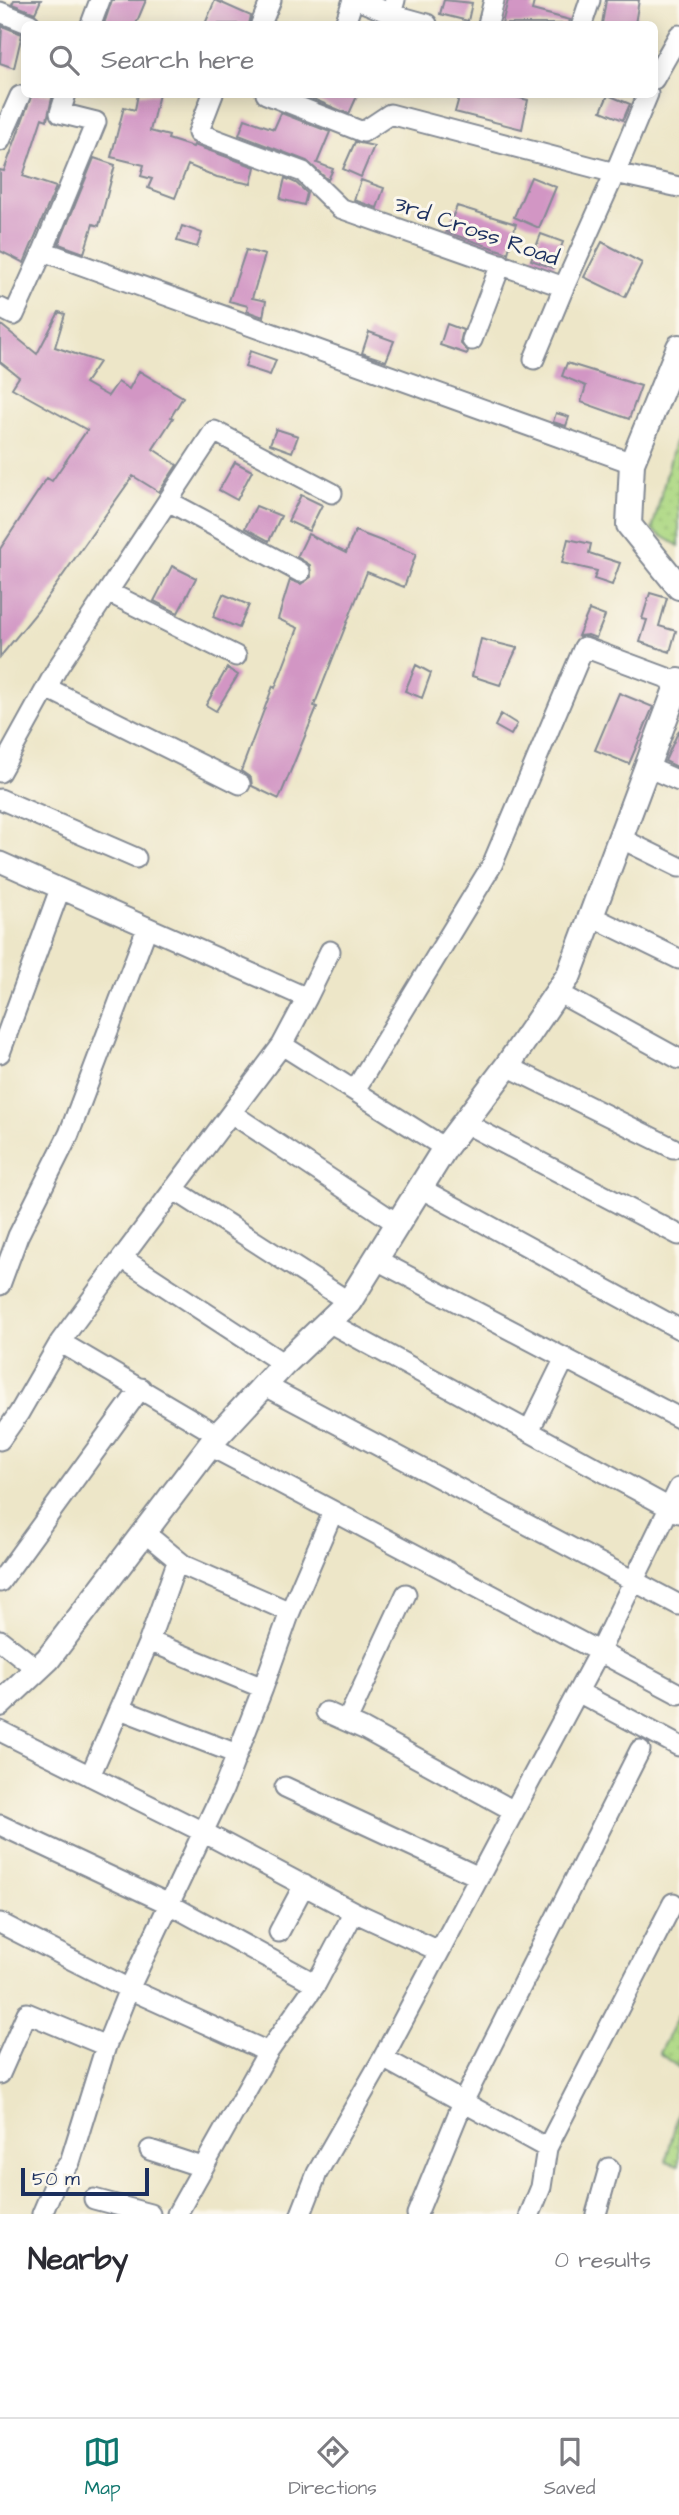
<!DOCTYPE html>
<style>
:root{--surface:#fff;--page:#f7f7f7;--text:#2b2b33;--muted:#7c7c81;--line:#e1e1e2;--accent:#0f766e}
body{margin:0;font-family:"Architects Daughter",sans-serif;background:var(--page);color:var(--text)}
.scale{position:absolute;left:21px;bottom:18px;width:128px;box-sizing:border-box;padding-left:7px;border:4px solid #1b2f5e;border-top:0;font-size:19px;line-height:24px;white-space:nowrap;color:#1b2f5e;-webkit-text-stroke:5px #fbf7ec;paint-order:stroke}
.list{margin:0;padding:0;list-style:none}
h2{display:flex;justify-content:space-between;align-items:center;height:91px;margin:0;padding:0 28px;font-size:30px}
h2 small{font-size:23px;font-weight:400;color:var(--muted)}
.icon{flex:none;width:38px;height:38px;fill:none;stroke:currentColor;stroke-width:2;stroke-linecap:round;stroke-linejoin:round}
.map{position:relative;flex:none;width:679px;height:2214px;overflow:hidden}
.search{position:absolute;background:var(--surface);box-shadow:0 4px 18px #0003;left:21px;right:21px;top:21px;height:77px;display:flex;align-items:center;gap:18px;box-sizing:border-box;padding:0 24px;border-radius:10px;color:var(--muted);font-size:26px}
.sheet{height:203px;background:var(--surface)}
nav{display:flex;justify-content:space-around;align-items:center;box-sizing:border-box;height:98px;border-top:2px solid var(--line);background:var(--surface);font-size:19px;color:var(--muted)}
nav a{display:grid;justify-items:center;gap:4px}
nav .on{color:var(--accent)}
.map>svg:first-child{display:block}
.grass{fill:url(#grass-dots);stroke:#648470;stroke-width:2}
.building{fill:#d296c4}
.lines{fill:none;stroke-linecap:round;stroke-linejoin:round}
.minor-casing{stroke:#848a93;stroke-width:23}
.tertiary-casing{stroke:#848a93;stroke-width:28}
.minor{stroke:#fff;stroke-width:19}
.tertiary{stroke:#fff;stroke-width:24}
.labels{text-anchor:middle;stroke-width:6;stroke-linejoin:round;paint-order:stroke}
.street-label{font-size:23px;fill:#1b2f5e;stroke:#fbf7ec}
</style>
<div class="map">
<svg width="679" height="2214" viewBox="0 0 679 2214">
<defs>
<pattern id="grass-dots" width="8" height="8" patternUnits="userSpaceOnUse" patternTransform="scale(1.75)"><rect width="8" height="8" fill="#add883"/><path d="M2 2h.1M6 6h.1" fill="none" stroke="#94ba74" stroke-width="1.8" stroke-linecap="round"/></pattern>
</defs>
<rect width="100%" height="100%" fill="#fbf7ec"/>
<filter id="ink" filterUnits="userSpaceOnUse"><feTurbulence type="fractalNoise" baseFrequency=".0143" numOctaves="2"/><feDisplacementMap in="SourceGraphic" scale="14" xChannelSelector="R" yChannelSelector="G"/><feConvolveMatrix kernelMatrix="1 2 1 2 8 2 1 2 1" color-interpolation-filters="sRGB"/></filter>
<filter id="wash" filterUnits="userSpaceOnUse"><feTurbulence type="fractalNoise" baseFrequency=".00686" numOctaves="4" result="noise"/><feDisplacementMap in="SourceGraphic" scale="28" xChannelSelector="R" yChannelSelector="G"/><feGaussianBlur stdDeviation="1.57" result="paint"/><feColorMatrix in="noise" values="0 0 0 0 0 0 0 0 0 0 0 0 0 0 0 0 0 1.4 0 .05"/><feComposite in="paint" operator="in"/></filter>
<g filter="url(#wash)">
<rect width="100%" height="100%" fill="#ede6c8"/>
<path class="grass" d="M679,426V546L652,530Z
M679,2014V2068L659,2053Z
M679,2109V2165L666,2161Z"/>
<g id="blocks">
<path class="building" d="M14,0H41L35,13L12,4Z
M112,0H146L136,24H104Z
M215,0L251,16L249,24H205Z
M444,0L472,3L468,21L440,14Z
M508,0L534,2L532,10L570,20L569,24H502Z
M606,0H639L635,24H602Z
M2,26L22,34L14,68L0,63Z
M32,94H53L47,120L42,118L23,176L56,187L24,263L0,251V170L4,171Z
M138,94H159L150,131L169,136L168,139L193,147L194,145L255,167L251,184L217,177L188,165L175,198L148,188L152,179L141,176L144,165L111,157L124,107L135,110Z
M301,94H358L349,114Z
M460,94H503L528,100L522,129L455,112Z
M608,95L630,104L623,120L601,111Z
M281,113L330,132L317,163L333,169L328,180L307,161L239,135L245,119L274,129Z
M355,142L374,146L361,177L343,169Z
M94,158L115,165L99,226L93,224L84,253L59,244Z
M531,177L556,187L539,228L514,217Z
M285,178L296,183L307,193L304,205L280,199Z
M361,180L384,188L377,208L354,200Z
M457,206L516,224L508,253L446,232Z
M182,226L202,233L197,247L177,241Z
M541,234L563,242L553,268L531,260Z
M602,242L642,263L625,297L584,277Z
M246,250L265,255L252,298L266,301L263,317L247,311L248,306L229,301Z
M59,312L65,314L55,347L99,362L85,383L108,396L118,382L129,389L139,371L183,397L171,417L173,418L153,449L177,465L159,492L133,476L37,612L0,657V549L47,478L52,481L87,430L12,388L19,377L0,362V324L37,354Z
M447,324L463,330L460,343L468,351L467,354L440,345Z
M369,332L394,341L386,361L362,353Z
M250,351L276,360L270,375L245,367Z
M567,363L641,386L629,419L581,402L586,386L562,376Z
M556,413L569,417L566,426L553,422Z
M276,429L298,436L292,452L270,444Z
M235,462L252,471L237,500L219,490Z
M301,495L322,505L309,531L288,521Z
M256,506L281,516L269,541L245,528Z
M355,531L416,554L404,587L367,572L314,706L317,707L279,799L252,786L251,778L241,771L273,686L275,688L298,628L278,619L290,580L301,584L311,577L310,565L297,557L308,534L346,553Z
M568,539L591,544L589,553L620,563L612,585L594,579L597,571L562,563Z
M172,566L196,578L178,613L154,601Z
M650,593L667,598L659,626L676,631L670,652L640,642L647,620L642,619Z
M223,594L249,605L239,628L213,617Z
M589,610L605,616L596,638L588,635L578,636Z
M481,639L517,648L500,685L472,676Z
M416,665L431,673L422,698L405,691Z
M227,668L238,675L216,711L206,705Z
M619,693L653,707L629,764L595,750Z
M501,714L517,724L511,735L495,726Z
M679,730V768L665,761Z"/>
</g>
</g>
<g filter="url(#ink)">
<use href="#blocks" fill-opacity="0" stroke="#848a93" stroke-width="2"/>
<g class="lines">
<g class="minor-casing">
<path id="minor" d="M358,0L391,14
M395,0L391,14L427,24
M0,12L30,24
M91,24L100,0
M261,24L271,0
M345,24L353,0
M488,24L494,0
M582,24L590,0
M654,79L679,35
M213,94L198,133L303,172L340,208L564,287L615,173L390,114L363,132L266,94
M648,94L615,173L679,187
M0,141L20,96
M43,251L96,122L60,113L66,94
M0,308L14,315L43,251L632,463
M472,340L501,264
M534,359L564,287
M168,501L300,572
M108,592L236,656
M47,688L240,784
M647,767L679,781
M0,772L58,667L214,431L332,493
M0,799L136,858
M620,838L679,867
M0,862L307,998L282,1045L445,1148
M591,916L679,959
M557,992L679,1059
M307,998L330,951
M0,1053L60,889
M507,1066L673,1148
M355,1090L492,865L584,647L678,682
M231,1113L398,1224
M465,1123L679,1235
M420,1188L679,1329
M173,1189L349,1302
M122,1258L282,1045
M375,1259L679,1418
M0,1285L18,1236L69,1134L147,928
M328,1322L679,1513
M60,1342L122,1258L284,1364
M264,1385L679,1605
M529,1431L565,1358
M0,1440L19,1413L60,1342L218,1435
M210,1446L679,1694
M145,1533L185,1566L290,1612
M0,1582L141,1388
M0,1640L37,1669
M149,1641L177,1562
M578,1692L679,1746
M120,1709L237,1754
M326,1712L364,1729L514,1811L383,2058L547,2148L541,2187L530,2214
M347,1721L406,1594
M0,1731L203,1832L354,1912
M90,1776L149,1641L263,1688
M285,1787L479,1877
M514,1811L599,1652L679,1488
M0,1825L169,1904L316,1984L354,1912L439,1951
M0,1923L129,1989L268,2052L177,2214
M279,1932L304,1885
M268,2052L316,1984
M0,2074L27,2013L106,2046L129,1989L223,1790L263,1688L290,1612L333,1512
M547,2148L673,1903
M150,2150L202,2167
M94,2199L150,2214
M42,2214L56,2181L70,2162L106,2046
M301,2214L317,2173L383,2058
M417,2214L463,2102L640,1750
M596,2214L609,2168"/>
</g>
<g class="tertiary-casing">
<path id="tertiary" d="M679,347L632,463L629,525L679,587
M0,1704L48,1659L218,1435L284,1364L349,1302L445,1148L507,1066L569,975L679,681"/>
</g>
<use href="#minor" class="minor"/>
<use href="#tertiary" class="tertiary"/>
</g>
</g>
<g class="labels">
<g class="street-label">
<text transform="translate(477 230) rotate(19)" y="8">3rd Cross Road</text>
</g>
</g>
</svg>
<div class="scale">50 m</div>
<div class="search"><svg class="icon" aria-label="search" viewBox="0 0 24 24"><circle cx="10" cy="10" r="6"/><path d="M15 15l6 6"/></svg>Search here</div>
</div>
<section class="sheet">
<h2>Nearby<small>0 results</small></h2>
<ul class="list">
</ul>
</section>
<nav>
<a class="on"><svg class="icon" aria-label="map" viewBox="0 0 24 24"><path d="M3 6l6-2 6 2 6-2v14l-6 2-6-2-6 2zM9 4v14M15 6v14"/></svg>Map</a>
<a><svg class="icon" aria-label="directions" viewBox="0 0 24 24"><path d="M12 3l9 9-9 9-9-9zM9 14v-3h6M13 9l2 2-2 2"/></svg>Directions</a>
<a><svg class="icon" aria-label="saved" viewBox="0 0 24 24"><path d="M7 4h10v16l-5-4-5 4z"/></svg>Saved</a>
</nav>
